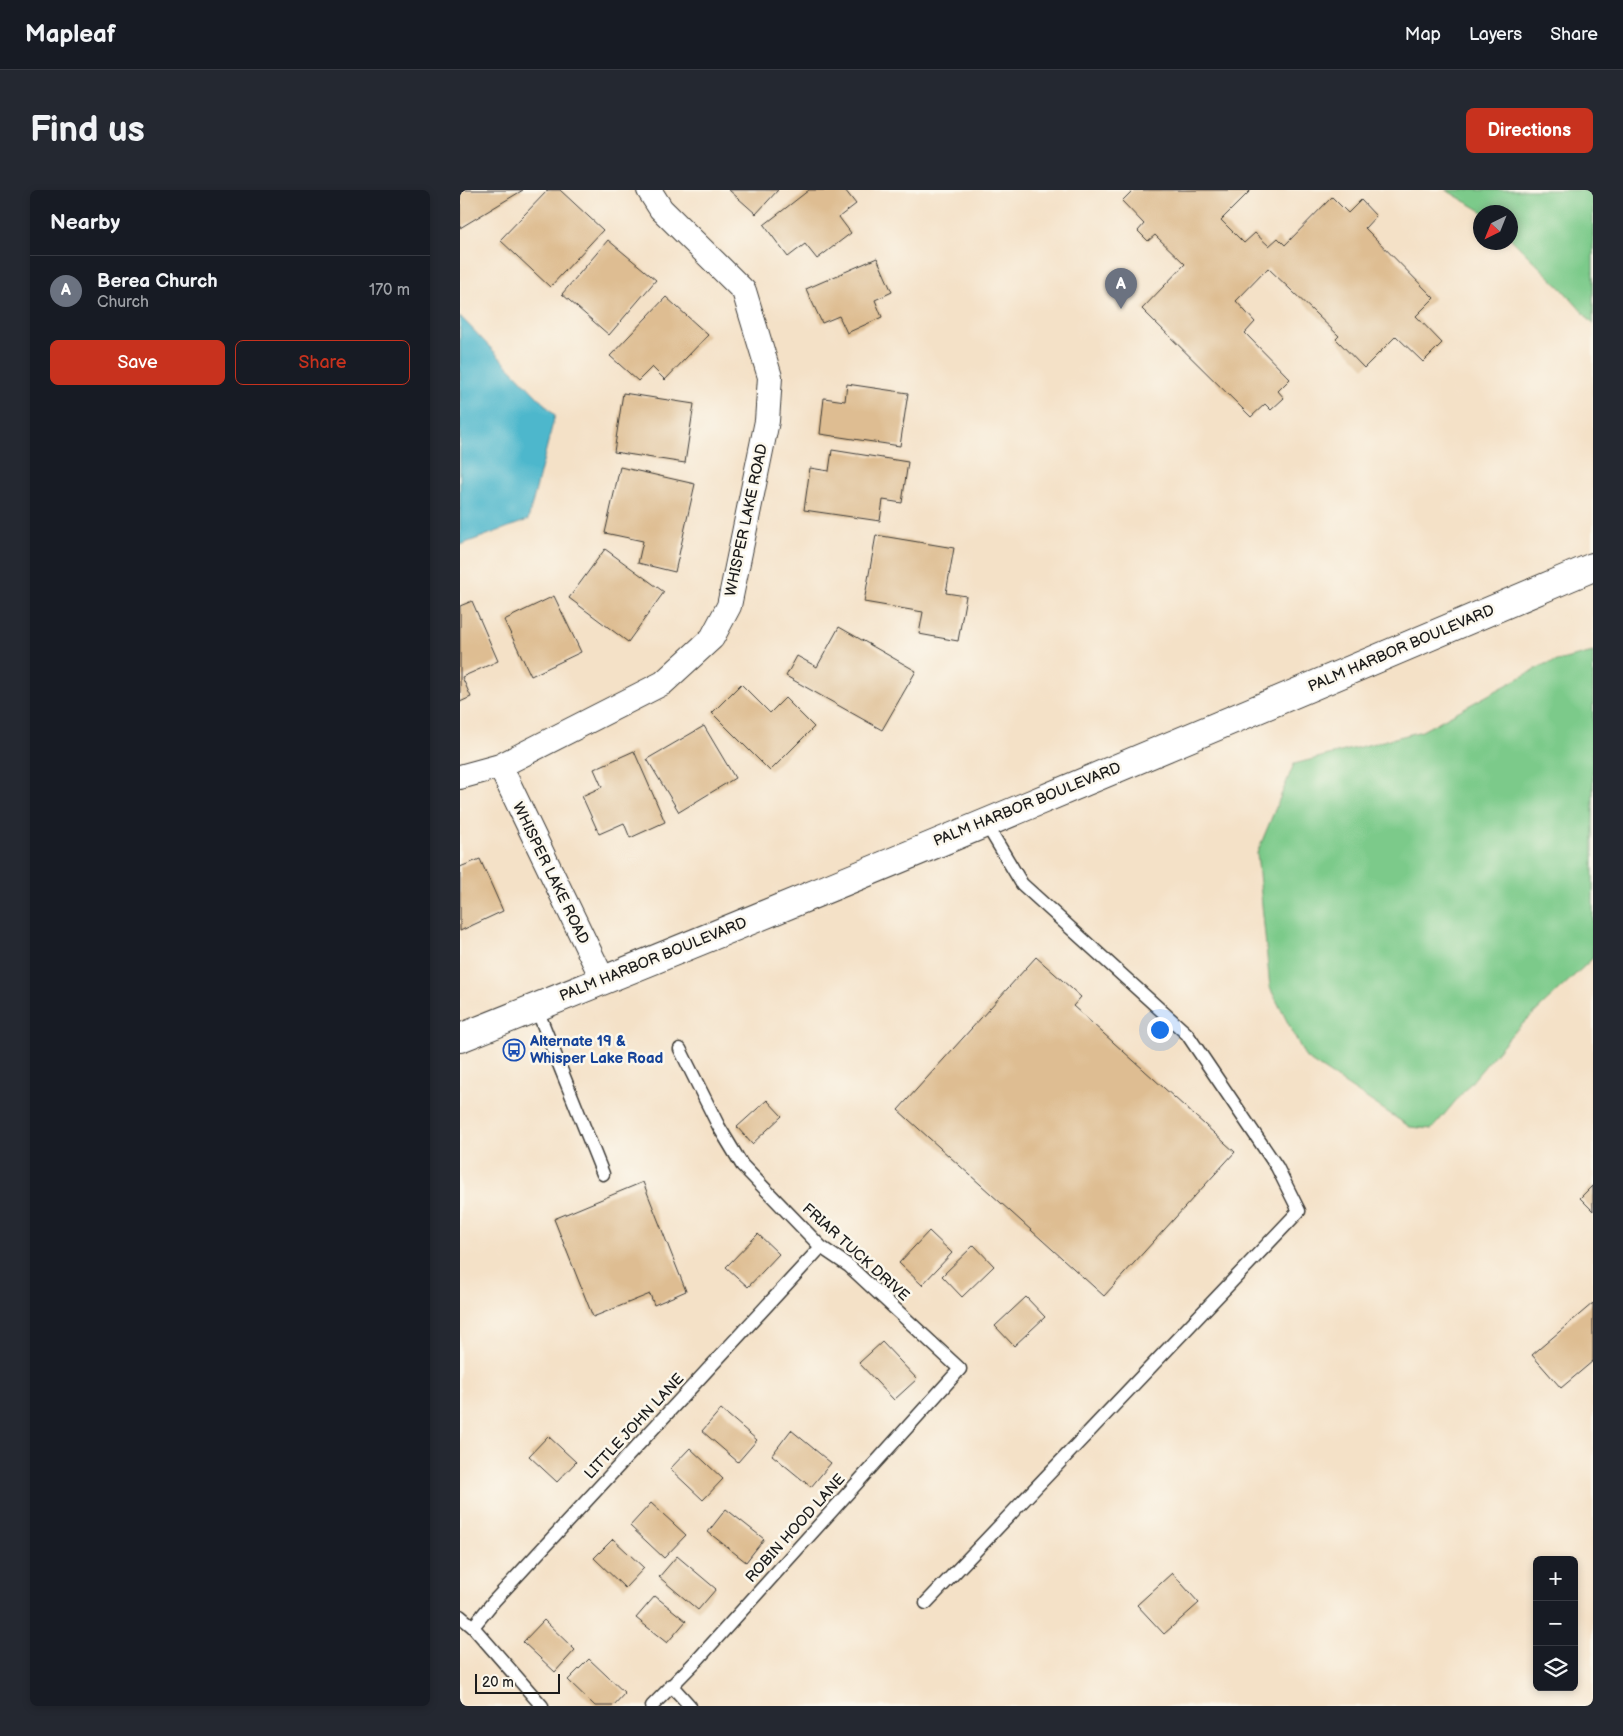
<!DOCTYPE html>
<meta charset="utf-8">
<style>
:root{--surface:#171b24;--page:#242831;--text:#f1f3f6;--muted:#9ea1a6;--line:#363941;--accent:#c8321e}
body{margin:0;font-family:"Balsamiq Sans",sans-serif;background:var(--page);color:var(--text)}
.controls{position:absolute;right:15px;bottom:15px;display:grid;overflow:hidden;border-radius:8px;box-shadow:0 2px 8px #0003}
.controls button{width:45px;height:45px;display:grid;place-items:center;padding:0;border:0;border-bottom:1px solid var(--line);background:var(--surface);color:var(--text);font:25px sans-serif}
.compass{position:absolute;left:1013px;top:15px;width:45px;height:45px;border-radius:50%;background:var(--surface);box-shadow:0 2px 8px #0003;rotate:223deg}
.scale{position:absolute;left:15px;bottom:12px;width:85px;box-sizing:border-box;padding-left:5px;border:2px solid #1c1c1c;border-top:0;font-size:14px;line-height:18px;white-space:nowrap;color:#1c1c1c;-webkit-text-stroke:4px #fbf7ec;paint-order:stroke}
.you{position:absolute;left:699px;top:839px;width:18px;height:18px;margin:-12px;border:4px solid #fff;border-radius:50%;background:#1a73e8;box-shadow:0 0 0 8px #1a73e833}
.badge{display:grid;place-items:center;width:32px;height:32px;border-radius:50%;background:var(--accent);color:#fff;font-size:16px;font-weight:700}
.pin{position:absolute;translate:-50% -41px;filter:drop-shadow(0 1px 2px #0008)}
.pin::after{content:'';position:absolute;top:26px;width:18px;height:15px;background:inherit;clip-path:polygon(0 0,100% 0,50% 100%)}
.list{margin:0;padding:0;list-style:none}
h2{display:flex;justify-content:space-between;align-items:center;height:65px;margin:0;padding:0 20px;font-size:21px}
h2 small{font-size:16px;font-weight:400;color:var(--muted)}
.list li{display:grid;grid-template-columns:32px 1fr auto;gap:15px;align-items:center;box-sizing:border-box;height:70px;padding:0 20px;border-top:1px solid var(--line)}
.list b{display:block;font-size:19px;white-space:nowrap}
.list p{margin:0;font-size:16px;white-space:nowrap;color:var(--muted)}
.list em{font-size:16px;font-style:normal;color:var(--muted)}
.actions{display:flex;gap:10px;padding:15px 20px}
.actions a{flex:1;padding:11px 0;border:1px solid var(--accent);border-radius:8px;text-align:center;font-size:18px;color:var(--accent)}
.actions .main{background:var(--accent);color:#fff}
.icon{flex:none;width:28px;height:28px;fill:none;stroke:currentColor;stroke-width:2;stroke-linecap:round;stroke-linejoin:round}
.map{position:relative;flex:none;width:1133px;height:1516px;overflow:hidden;border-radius:8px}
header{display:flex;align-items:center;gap:30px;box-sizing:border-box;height:70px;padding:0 25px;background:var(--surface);border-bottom:1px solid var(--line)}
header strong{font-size:24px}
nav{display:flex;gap:28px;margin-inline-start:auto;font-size:18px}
.intro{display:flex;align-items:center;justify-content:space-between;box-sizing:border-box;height:120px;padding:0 30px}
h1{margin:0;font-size:35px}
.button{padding:12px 22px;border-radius:8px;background:var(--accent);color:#fff;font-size:18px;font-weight:700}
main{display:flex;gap:30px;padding:0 30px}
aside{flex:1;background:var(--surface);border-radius:8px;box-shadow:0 2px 8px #0003}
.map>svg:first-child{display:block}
.green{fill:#7bca8a;stroke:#4c7353}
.water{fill:#4eb7cc;stroke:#356a74}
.building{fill:#debd92}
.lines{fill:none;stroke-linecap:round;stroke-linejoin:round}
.service-casing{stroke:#3c3a36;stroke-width:15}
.minor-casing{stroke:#3c3a36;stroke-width:26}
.secondary-casing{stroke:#3c3a36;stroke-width:30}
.service{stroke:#fff;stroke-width:12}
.minor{stroke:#fff;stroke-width:24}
.secondary{stroke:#fff;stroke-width:28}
.labels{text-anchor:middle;stroke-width:5;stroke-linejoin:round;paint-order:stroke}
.street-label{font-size:15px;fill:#1c1c1c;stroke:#fbf7ec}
.transit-label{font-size:15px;font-weight:bold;fill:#164399;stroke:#fbf7ec;text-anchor:start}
</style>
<header>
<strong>Mapleaf</strong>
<nav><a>Map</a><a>Layers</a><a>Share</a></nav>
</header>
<div class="intro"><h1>Find us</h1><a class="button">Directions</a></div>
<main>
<aside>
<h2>Nearby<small></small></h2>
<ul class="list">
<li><span class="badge" style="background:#6b7280">A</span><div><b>Berea Church</b><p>Church</p></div><em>170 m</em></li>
</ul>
<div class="actions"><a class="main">Save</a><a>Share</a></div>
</aside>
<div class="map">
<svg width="1133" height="1516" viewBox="0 0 1133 1516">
<rect width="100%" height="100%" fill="#fbf7ec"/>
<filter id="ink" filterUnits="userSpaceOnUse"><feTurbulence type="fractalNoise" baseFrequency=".02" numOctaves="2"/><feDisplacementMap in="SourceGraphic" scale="10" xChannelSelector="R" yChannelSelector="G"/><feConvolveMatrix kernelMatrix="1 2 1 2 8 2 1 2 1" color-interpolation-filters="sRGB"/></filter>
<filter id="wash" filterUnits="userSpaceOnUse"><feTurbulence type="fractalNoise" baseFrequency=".0096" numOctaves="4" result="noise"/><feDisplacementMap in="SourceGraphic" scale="20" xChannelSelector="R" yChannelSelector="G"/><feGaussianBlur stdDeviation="1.12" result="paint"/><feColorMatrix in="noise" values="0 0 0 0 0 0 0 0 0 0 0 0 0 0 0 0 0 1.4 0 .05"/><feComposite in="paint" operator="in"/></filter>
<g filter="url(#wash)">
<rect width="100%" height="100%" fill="#f4e1c7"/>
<path class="green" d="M986,0H1133V134L1103,100L1051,49L1050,22H1023Z
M1133,462V768L1052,844L972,939L950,937L846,868L810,798L797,663L834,574L962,541L1085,474Z"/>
<path class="water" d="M0,126L95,225L68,330L0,355Z"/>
<g id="blocks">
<path class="building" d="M0,0H63L0,38Z
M88,0H100L143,40L90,97L40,50Z
M269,0H318L296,24Z
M349,0H385L396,14L379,27L391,43L357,69L345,54L328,67L304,35Z
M673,0H791L761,30L784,53L795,43L809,56L818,48L825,55L872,7L888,23L901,10L916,26L905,38L974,108L956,126L982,153L963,172L936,146L904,178L876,149L879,146L808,78L776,111L795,132L785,143L830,189L818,201L824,208L811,220L805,214L791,227L682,119L725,74L695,45L688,51L678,41L684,34L662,11Z
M148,50L196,90L149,145L102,104Z
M417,68L432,102L415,110L422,127L387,143L379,126L362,133L346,99Z
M206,107L248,145L205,190L192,177L178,191L150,166Z
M387,194L448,203L440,256L360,244L364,208L385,211Z
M163,203L234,214L225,273L154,262Z
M372,260L448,272L442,313L423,310L420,331L344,320L350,278L369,281Z
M160,277L235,294L215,382L178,373L183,351L145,343Z
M416,345L494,358L486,403L506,406L498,451L459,444L463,422L404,412Z
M145,359L204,402L168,452L109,408Z
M94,406L121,462L71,486L44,430Z
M12,411L38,471L2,487L11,507L0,512V416Z
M379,437L456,481L422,540L326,486L337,466L357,477Z
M281,494L310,523L325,508L354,537L310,581L252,523Z
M244,536L275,588L219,622L187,569Z
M174,561L205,632L170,648L164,633L139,644L122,606L142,597L134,579Z
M20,669L43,721L0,741V677Z
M576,767L621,807L613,816L775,962L644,1106L438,920Z
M307,910L322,926L292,954L277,937Z
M183,992L226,1101L194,1115L190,1104L133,1127L94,1029Z
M1133,995V1021L1120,1008Z
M469,1041L492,1063L462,1095L439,1073Z
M298,1044L319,1064L288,1097L266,1077Z
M514,1055L534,1076L502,1107L482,1086Z
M566,1107L585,1127L554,1156L535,1136Z
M1133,1113V1171L1101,1198L1072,1165Z
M422,1152L457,1189L434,1210L399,1173Z
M261,1219L297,1250L278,1272L242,1241Z
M331,1240L371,1273L351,1297L312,1265Z
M88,1246L116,1272L97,1292L69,1266Z
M230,1258L263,1289L243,1310L210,1279Z
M191,1313L226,1345L204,1368L170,1336Z
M266,1319L304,1349L286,1372L248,1342Z
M153,1349L184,1378L165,1398L134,1368Z
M217,1366L256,1399L238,1420L199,1387Z
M712,1383L739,1413L704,1444L677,1415Z
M195,1406L226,1431L207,1453L176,1428Z
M84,1430L115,1460L95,1482L63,1452Z
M129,1469L165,1503L153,1516H135L108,1490Z"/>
</g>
</g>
<g filter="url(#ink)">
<use href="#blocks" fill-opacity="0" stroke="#3c3a36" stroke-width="1"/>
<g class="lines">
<g class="service-casing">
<path id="service" d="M76,817L143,984
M466,1413L839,1021L817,977L727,844L562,694L525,632
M0,1426L13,1437L82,1516
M13,1437L34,1411L361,1057
M211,1495L230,1516
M192,1516L239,1468L500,1179L389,1076L361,1057L282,975L259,937L220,859"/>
</g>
<g class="minor-casing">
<path id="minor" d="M40,576L143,790
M0,587L40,576L203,493L252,448L269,416L307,231L310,187L284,101L201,19L189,0"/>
</g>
<g class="secondary-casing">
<path id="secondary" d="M0,848C380,696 757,537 1133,377"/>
</g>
<use href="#service" class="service"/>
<use href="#minor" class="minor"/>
<use href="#secondary" class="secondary"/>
</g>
</g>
<defs>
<g id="bus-ring" transform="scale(1.125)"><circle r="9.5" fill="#fbf7ec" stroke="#1a4fb4" stroke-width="1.5"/><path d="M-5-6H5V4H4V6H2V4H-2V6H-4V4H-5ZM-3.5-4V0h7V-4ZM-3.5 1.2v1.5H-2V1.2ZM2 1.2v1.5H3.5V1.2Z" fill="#1a4fb4"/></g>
</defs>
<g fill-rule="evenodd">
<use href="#bus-ring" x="54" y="860"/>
</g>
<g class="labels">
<g class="street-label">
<text transform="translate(286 330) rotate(-78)" y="5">WHISPER LAKE ROAD</text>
<text transform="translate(941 458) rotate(-23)" y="5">PALM HARBOR BOULEVARD</text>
<text transform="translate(567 614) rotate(-22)" y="5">PALM HARBOR BOULEVARD</text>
<text transform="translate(91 683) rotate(64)" y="5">WHISPER LAKE ROAD</text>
<text transform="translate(193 769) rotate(-22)" y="5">PALM HARBOR BOULEVARD</text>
<text transform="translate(396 1062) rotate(42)" y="5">FRIAR TUCK DRIVE</text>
<text transform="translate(174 1236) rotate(-47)" y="5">LITTLE JOHN LANE</text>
<text transform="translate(335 1338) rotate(-48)" y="5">ROBIN HOOD LANE</text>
</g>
<g class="transit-label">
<text x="70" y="856">Alternate 19 &amp;<tspan x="70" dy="17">Whisper Lake Road</tspan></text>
</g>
</g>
</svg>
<div class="controls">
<button>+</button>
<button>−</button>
<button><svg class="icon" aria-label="layers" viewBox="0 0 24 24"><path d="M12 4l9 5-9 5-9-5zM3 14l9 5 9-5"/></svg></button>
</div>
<svg class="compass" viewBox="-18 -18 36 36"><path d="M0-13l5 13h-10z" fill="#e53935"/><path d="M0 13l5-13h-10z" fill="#9ea1a6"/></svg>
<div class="scale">20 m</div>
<div class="you"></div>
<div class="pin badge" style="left:661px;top:119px;background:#6b7280">A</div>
</div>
</main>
